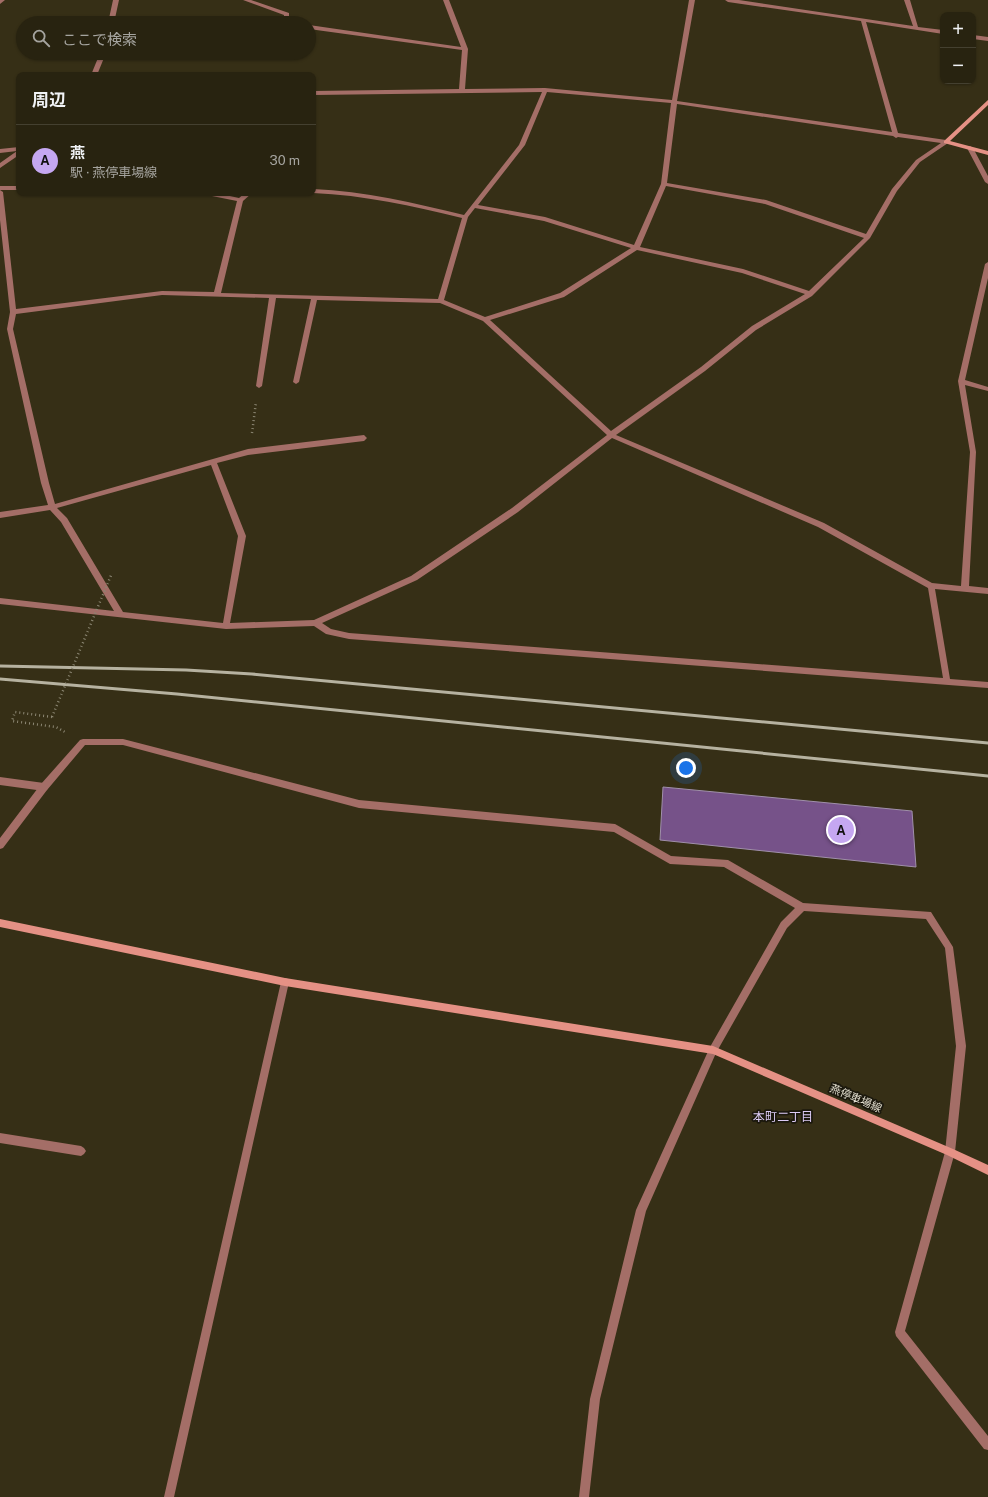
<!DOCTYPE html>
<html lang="ja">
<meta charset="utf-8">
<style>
:root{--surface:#282310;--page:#302b19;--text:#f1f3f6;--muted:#a5a49f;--line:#444030;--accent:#c5a7f1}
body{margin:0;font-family:"Public Sans","Noto Sans JP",sans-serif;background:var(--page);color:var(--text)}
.controls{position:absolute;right:12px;top:12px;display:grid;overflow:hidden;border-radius:8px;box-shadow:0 1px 3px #0004}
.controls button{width:36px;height:36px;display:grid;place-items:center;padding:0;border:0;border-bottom:1px solid var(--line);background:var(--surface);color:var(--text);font:20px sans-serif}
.you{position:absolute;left:686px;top:768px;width:14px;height:14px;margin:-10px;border:3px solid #fff;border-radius:50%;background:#1a73e8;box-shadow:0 0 0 6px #1a73e833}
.badge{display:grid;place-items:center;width:26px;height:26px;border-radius:50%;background:var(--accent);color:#111;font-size:13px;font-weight:700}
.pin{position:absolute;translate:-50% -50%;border:2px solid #fff;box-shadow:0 1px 4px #0006}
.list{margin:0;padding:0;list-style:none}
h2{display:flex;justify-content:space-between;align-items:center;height:52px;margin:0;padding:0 16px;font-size:17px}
h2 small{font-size:13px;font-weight:400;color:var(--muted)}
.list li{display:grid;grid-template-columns:26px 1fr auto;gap:12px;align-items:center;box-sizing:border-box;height:72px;padding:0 16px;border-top:1px solid var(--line)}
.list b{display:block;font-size:15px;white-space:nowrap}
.list p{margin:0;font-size:13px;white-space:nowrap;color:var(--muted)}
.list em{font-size:13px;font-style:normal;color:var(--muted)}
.icon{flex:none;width:22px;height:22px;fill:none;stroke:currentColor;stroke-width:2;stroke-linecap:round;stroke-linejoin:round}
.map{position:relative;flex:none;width:988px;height:1497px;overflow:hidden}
.search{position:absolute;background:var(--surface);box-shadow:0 1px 3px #0004;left:16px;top:16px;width:300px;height:44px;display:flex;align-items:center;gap:10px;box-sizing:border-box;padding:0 14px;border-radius:22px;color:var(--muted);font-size:15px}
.panel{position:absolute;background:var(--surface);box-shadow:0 1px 3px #0004;left:16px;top:72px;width:300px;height:124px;border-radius:8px}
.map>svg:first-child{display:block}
.building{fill:#765289;stroke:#a090aa}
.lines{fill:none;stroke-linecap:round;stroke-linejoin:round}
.path{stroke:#8c8773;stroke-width:2.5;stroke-dasharray:1 3;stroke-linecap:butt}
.lane{fill:#a46e67;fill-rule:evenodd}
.street{fill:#a46e67;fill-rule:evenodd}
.secondary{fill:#e59185;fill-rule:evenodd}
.rail{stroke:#b6b2a0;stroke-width:3}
.path-bridge{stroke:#8c8773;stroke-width:2.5;stroke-dasharray:1 3;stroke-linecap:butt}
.labels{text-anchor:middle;stroke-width:3.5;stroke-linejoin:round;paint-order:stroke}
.street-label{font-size:11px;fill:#e1ddce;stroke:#1b180d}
.neighbourhood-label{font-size:12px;fill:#dccbf5;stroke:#1b180d}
</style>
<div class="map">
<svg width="988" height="1497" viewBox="0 0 988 1497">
<rect width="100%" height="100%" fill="#362f16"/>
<path class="building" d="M663,787L912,811L916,867L660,840Z"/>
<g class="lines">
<path class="path" d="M252,433L256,402
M52,717L15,712L12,721L56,727L65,732"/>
<path class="lane" d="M0,0H5L0,4Z
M0,777L44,783L47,784L48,787L47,790L44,791L0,785Z
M285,978L288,979L289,982L174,1497H164L281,982L282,979Z
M0,1133L81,1146L84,1148L86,1151L84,1154L81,1156L0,1143Z"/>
<path class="street" d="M113,0H119L114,23H108Z
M243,0H251L289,13V23H283L284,15Z
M443,0H449L468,49L465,89L545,88L672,100L689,0H695L677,101L892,132L861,21L728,2L725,0H739L913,26L904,0H910L918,27L943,30V34L866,22L898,133L946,140L948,141V143L920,162L897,191L870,238L812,296L756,330L705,371L616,435L824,523L932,583L961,586L970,452L958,381L985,264L988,262V278L965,380L988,387V391L965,385L976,452L969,586L988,588V594L935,589L950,679L988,682V688L349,639L326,634L314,626L226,629L0,604V598L114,611L61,522L50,510L0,518V512L48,505L41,483L7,329L10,312L0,220V190L3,192L16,309L162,291L214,292L237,201L207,195L204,193H216L239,198L245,193H252L243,201L221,293L438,299L462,218C412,206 364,195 313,193V189C365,191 414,203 464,215L519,145L542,92L313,95V91L459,89L462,50L309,29V25L461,47ZM547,92L671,103L661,184L634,245L545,217L478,205L525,145ZM677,104L893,136L896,138L898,137L941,143L916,160L892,189L866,234L766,200L667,183ZM666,186L765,204L864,238L809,291L743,269L640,247ZM475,208L544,221L631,248L560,293L485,317L444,300L468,217ZM637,250L742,273L805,294L752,326L701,367L611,431L490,320L564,297ZM162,295L269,298L256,386L259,388L262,386L276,298L311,299L293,382L296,384L299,382L317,300L440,303L483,321L607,435L512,508L411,576L314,620L230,623L246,536L217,463L248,455L364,441L367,438L364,435L248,449L55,504L49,483L13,329L16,314ZM612,438L818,527L928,588L943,678L349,633L331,629L322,623L417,580L518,512ZM211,465L238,536L223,623L123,612L67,518L57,508Z
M270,21H276L279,23H267Z
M973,35L988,37V41L973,39Z
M100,53H106L97,75H91Z
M970,146L973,148L988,176V184L985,182L967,148Z
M19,147V155L0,168V163L17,151L0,153V149Z
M0,186H19V190H0Z
M83,739H123L359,800L615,824L671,856L728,860L803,903L931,912L953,947L966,1046L955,1152L905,1331L988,1436V1450L984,1449L896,1336L895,1332L945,1152L956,1046L945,948L926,919L804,911L787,928L716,1053L646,1211L600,1399L589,1497H579L590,1399L636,1210L710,1047L781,922L795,908L724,867L670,864L614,832L359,808L123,745H85L47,790L3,848L0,849V838L41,784L80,740Z"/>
<path class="secondary" d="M988,100V105L950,141L988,151V155L944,143V141Z
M0,919L285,978L713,1046L953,1149L988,1165V1175L947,1155L713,1054L285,986L0,927Z"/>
<path class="rail" d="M0,666L186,670L252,674L988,743
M0,679L177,694L988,776"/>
<path class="path-bridge" d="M52,717L112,573"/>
</g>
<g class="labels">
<g class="street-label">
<text transform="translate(856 1098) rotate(23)" y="4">燕停車場線</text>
</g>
<g class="neighbourhood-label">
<text x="783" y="1121">本町二丁目</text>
</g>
</g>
</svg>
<div class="controls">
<button>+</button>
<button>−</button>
</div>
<div class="you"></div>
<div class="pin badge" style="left:841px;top:830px">A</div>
<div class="search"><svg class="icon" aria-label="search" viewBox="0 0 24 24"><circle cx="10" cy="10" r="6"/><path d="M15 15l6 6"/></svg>ここで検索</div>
<section class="panel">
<h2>周辺<small></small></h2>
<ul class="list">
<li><span class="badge">A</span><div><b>燕</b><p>駅 · 燕停車場線</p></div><em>30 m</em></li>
</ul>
</section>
</div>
